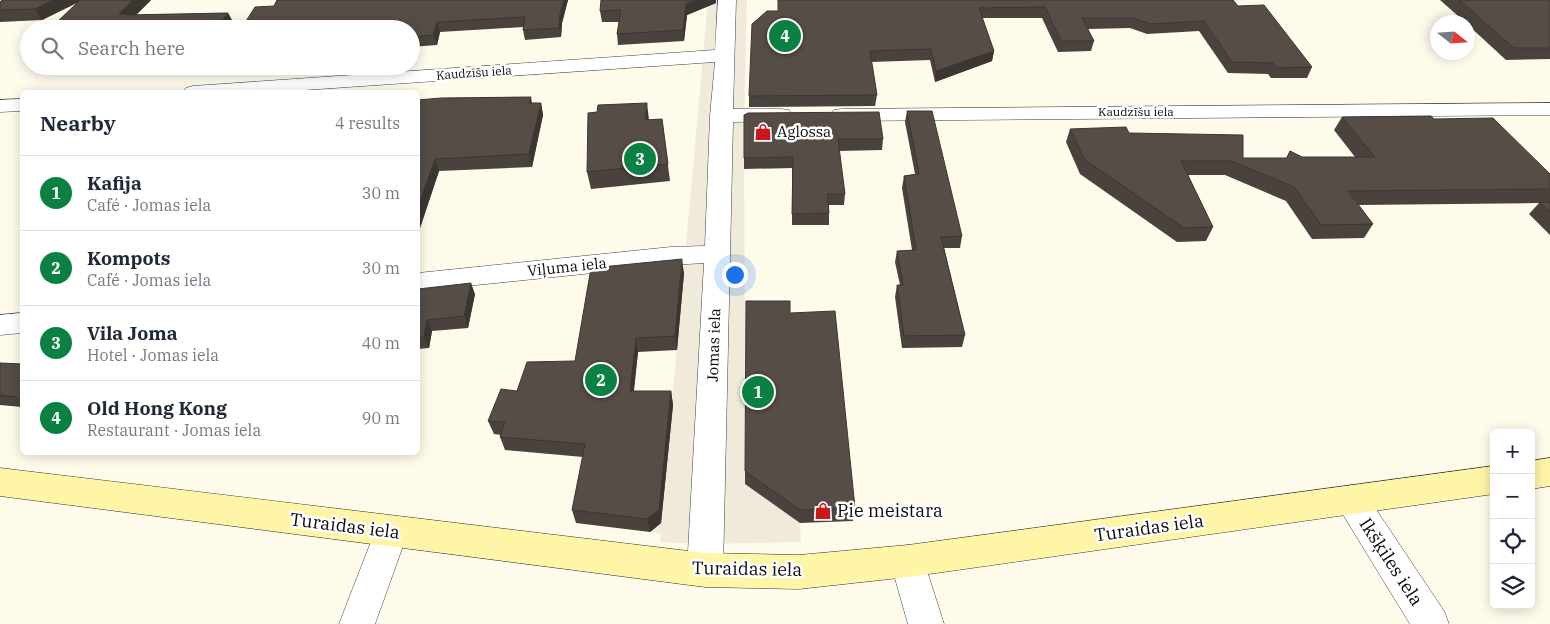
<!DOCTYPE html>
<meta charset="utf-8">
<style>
:root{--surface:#fff;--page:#f6f6f7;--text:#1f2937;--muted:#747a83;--line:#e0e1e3;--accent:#0b8043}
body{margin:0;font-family:"IBM Plex Serif",serif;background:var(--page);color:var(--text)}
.controls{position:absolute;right:15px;bottom:15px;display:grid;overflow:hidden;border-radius:8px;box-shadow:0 2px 12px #0003}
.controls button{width:45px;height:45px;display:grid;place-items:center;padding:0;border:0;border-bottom:1px solid var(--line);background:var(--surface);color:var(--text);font:25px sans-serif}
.compass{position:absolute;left:1430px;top:15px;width:45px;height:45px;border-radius:50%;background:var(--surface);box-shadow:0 2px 12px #0003;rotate:107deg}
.you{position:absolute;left:734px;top:274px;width:18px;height:18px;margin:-12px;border:4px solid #fff;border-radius:50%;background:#1a73e8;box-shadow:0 0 0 8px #1a73e833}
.badge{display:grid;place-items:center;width:32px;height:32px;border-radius:50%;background:var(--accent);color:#fff;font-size:16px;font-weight:700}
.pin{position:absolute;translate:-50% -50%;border:2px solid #fff;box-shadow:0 1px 5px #0006}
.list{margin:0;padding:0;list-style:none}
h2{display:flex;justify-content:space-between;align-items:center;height:65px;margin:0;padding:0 20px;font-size:21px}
h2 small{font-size:16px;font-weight:400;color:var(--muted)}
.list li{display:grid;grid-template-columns:32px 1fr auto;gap:15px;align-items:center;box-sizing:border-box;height:75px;padding:0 20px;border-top:1px solid var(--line)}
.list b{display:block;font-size:19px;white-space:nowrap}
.list p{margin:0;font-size:16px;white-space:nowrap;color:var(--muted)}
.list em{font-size:16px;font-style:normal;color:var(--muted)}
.icon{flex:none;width:28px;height:28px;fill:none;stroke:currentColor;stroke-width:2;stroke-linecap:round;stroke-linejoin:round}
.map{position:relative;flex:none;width:1550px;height:624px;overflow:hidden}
.search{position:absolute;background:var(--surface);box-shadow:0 2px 12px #0003;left:20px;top:20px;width:400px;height:55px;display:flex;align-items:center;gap:12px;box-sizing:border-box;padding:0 18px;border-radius:28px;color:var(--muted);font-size:19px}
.panel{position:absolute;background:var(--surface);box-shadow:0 2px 12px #0003;left:20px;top:90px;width:400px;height:365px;border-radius:8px}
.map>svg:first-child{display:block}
.plaza{fill:#f0eada}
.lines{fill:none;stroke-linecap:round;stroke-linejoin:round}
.street-casing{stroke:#3f3f3f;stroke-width:1}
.secondary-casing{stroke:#2e2e2e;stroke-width:1}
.street{fill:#fff;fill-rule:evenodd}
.secondary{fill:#fff5a6;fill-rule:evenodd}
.wall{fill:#4a423d}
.shaded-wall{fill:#3c3632}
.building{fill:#564d47;stroke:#3c3632}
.labels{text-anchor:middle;stroke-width:5;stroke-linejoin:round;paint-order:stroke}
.far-street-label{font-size:12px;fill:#0c0c0c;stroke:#fff}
.poi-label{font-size:15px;fill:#0c0c0c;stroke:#fff;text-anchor:start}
.street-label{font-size:15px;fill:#0c0c0c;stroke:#fff}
.near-poi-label{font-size:18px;fill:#0c0c0c;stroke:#fff;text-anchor:start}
.near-street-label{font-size:18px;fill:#0c0c0c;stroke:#fff}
</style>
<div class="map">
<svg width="1550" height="624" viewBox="0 0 1550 624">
<rect width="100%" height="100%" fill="#fffbeb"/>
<path class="plaza" d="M708,0H747L744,126L745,367L800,523L801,542L706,544L660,542L661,534L650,532L661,523Z"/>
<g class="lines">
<g class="street-casing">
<path id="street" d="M718,0H736L733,109H781L789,110L792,115L789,120L781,121L733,122L723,570L717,582L705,587L693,582L687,570L704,263L671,265L418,291V273L671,247L705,246L710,116L715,62L275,92H183L186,88L193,86L715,50Z
M22,99V111L0,112V100Z
M1550,103V115L842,121L834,120L831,115L834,110L842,109Z
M22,313V333L0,335V315Z
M1351,485L1363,490L1444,611L1449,624H1410L1334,500L1339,490Z
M391,516L403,521L408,532L375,624H339L379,521Z
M908,545L920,549L944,624H908L890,561L896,549Z"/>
</g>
<g class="secondary-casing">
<path id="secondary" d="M1550,458V486L1531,489V461Z
M1494,466V494L908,577L799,589L705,587L0,496V468L705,553L799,555L908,545Z"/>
</g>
<use href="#street" class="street"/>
<use href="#secondary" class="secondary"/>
</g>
<path class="wall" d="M2,0H151L136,15L228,13L234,24L50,29L77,3L42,20L0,22V2Z
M277,0H568L562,23L561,37L525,40L523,30V27L440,32L437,45L411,47V29L274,6Z
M778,0L1238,6L1312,67L1307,78H1271L1268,74L1228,73L1199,31L1147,34L1130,28L1088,29L1094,41L1091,51L1058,52L1042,18H982L994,51L992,61L935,82L930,60L871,62L877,95L875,106L749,107V96L778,11Z
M1440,0H1550V59L1506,60L1468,25V22H1465Z
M716,3L687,15L684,41L618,45L617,34L619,22H602L600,11Z
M531,97L532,103H541L543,115L532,167L439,171L418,234V100Z
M907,111L962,236L960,248H944L965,335L962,347L902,348L895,297L897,285H900L895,262L897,251L912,250L902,188L904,176L915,174L905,122Z
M744,115L883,139L882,150L839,151L845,194L844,205H829V225H792V168L744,169Z
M1342,117L1434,119L1550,174V235L1529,214L1539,203L1358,205L1373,224L1364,238L1312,239L1286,201L1225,175H1188L1213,227L1206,241L1177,242L1080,174L1066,142L1070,129L1129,133L1243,158H1286L1290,151L1302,157H1355L1334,130Z
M662,119L670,181L591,189L587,172L649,120Z
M684,273L677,350L638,352L634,391H671L673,405L661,523L650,532L576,523L572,510L583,457L505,450L500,437L501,435L494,434L488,421L517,391L575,361Z
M418,289L475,294L468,328L432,331L429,348L418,349Z
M0,363L22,364V407L0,405Z
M745,471L855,508L853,521L800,523L745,484Z"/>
<path class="shaded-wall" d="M53,0H82L42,20L35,9Z
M133,0H151L131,20L119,14Z
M564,0H568L562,23L561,37L559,28L560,13Z
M696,0H716V3L687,15L684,41L683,30L686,4Z
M228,13L234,24L231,29H216Z
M437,22L440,32L437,45L433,35Z
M994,51L992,61L935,82L936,71Z
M541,103L543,115L532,167L529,154Z
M647,103L649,120L647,137L645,120Z
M435,159L439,171L418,234V207Z
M682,259L684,273L677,350L675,336Z
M471,283L475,294L468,328L464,316Z
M427,320L432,331L429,348L424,337Z
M636,338L638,352L632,405L630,391Z
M671,391L673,405L661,523L650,532L647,519Z"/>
<path class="building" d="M2,0H53L35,9L0,10V2Z
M80,0H133L119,14H128L126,15L228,13L216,29H50Z
M277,0H564L560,13L559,28L523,30L525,17L437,22L433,35L411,37V29H241L255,7L274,6Z
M601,0H696L686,4L683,30L617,34L621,10L600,11Z
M778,0H1233L1238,6L1264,5L1312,67L1276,68L1273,63L1232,62L1204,21L1151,24L1133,18H1082L1094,41H1061L1045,7L979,8L994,51L936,71L931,49L870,51L877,95L749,96L752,24L767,11H778Z
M1459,0H1550V48H1514Z
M531,97L529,103H541L529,154L435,159L418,207V100L441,98Z
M647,103L645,120L662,119L668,164L587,172L588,113L597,112L598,105Z
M907,111H932L962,236L941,237L965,335L904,336L897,285H903L897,251L916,250L904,176L919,174Z
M879,112L883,139H838L845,194H827L829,213L792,214L793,157L744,158V115L748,113Z
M1431,116L1434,119L1493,118L1550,174V189L1348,191L1373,224L1321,225L1294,187L1231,161H1181L1213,227L1184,228L1085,160L1070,129L1126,127L1129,133L1243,135V158H1287L1290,151L1302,157H1375L1342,117Z
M1539,202H1550V212Z
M682,259L675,336L636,338L630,391H671L659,510L647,519L572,510L585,444L500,437L505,422L488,421L501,389L517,391L527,362L575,361L591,268Z
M471,283L464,316L427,320L424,337H418V289Z
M746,301H790V313L835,311L855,508L800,510L745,471Z
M0,363L22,364V401L16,397L0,395Z"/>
<defs>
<g id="shop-bare" transform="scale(1.35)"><path d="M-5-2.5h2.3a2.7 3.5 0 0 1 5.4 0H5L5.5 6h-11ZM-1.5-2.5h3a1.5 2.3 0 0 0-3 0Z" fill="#cb161e" stroke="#fff" stroke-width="2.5" paint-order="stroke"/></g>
</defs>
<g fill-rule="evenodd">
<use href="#shop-bare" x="763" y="132"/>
<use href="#shop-bare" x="823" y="511"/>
</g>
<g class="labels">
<g class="far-street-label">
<text transform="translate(474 73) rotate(-4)" y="4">Kaudzīšu iela</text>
<text x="1136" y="116">Kaudzīšu iela</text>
</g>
<g class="poi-label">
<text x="777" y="137">Aglossa</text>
</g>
<g class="street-label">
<text transform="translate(567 267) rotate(-6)" y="5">Viļuma iela</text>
<text transform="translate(714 345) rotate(-88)" y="5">Jomas iela</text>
</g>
<g class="near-poi-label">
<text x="837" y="517">Pie meistara</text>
</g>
<g class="near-street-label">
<text transform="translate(345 526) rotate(7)" y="6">Turaidas iela</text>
<text transform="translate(1149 528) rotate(-8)" y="6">Turaidas iela</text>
<text transform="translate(1391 562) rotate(57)" y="6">Ikšķiles iela</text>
<text transform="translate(747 569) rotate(1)" y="6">Turaidas iela</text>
</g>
</g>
</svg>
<div class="controls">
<button>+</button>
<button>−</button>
<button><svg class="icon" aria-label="locate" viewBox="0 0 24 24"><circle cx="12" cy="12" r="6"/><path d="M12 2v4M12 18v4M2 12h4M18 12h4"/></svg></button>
<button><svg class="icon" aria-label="layers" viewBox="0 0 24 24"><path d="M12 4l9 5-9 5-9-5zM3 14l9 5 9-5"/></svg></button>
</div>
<svg class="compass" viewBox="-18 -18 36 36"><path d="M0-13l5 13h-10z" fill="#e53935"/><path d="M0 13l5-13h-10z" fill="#747a83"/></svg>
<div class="you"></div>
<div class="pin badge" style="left:758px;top:392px">1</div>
<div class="pin badge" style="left:601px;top:380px">2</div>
<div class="pin badge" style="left:640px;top:159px">3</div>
<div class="pin badge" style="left:785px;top:36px">4</div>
<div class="search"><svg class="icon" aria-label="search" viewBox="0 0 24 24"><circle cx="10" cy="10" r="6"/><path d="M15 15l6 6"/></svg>Search here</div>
<section class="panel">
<h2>Nearby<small>4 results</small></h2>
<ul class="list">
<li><span class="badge">1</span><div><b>Kafija</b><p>Café · Jomas iela</p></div><em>30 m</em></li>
<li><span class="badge">2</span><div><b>Kompots</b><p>Café · Jomas iela</p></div><em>30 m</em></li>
<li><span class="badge">3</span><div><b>Vila Joma</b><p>Hotel · Jomas iela</p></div><em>40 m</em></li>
<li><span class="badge">4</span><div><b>Old Hong Kong</b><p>Restaurant · Jomas iela</p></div><em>90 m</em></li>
</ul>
</section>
</div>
